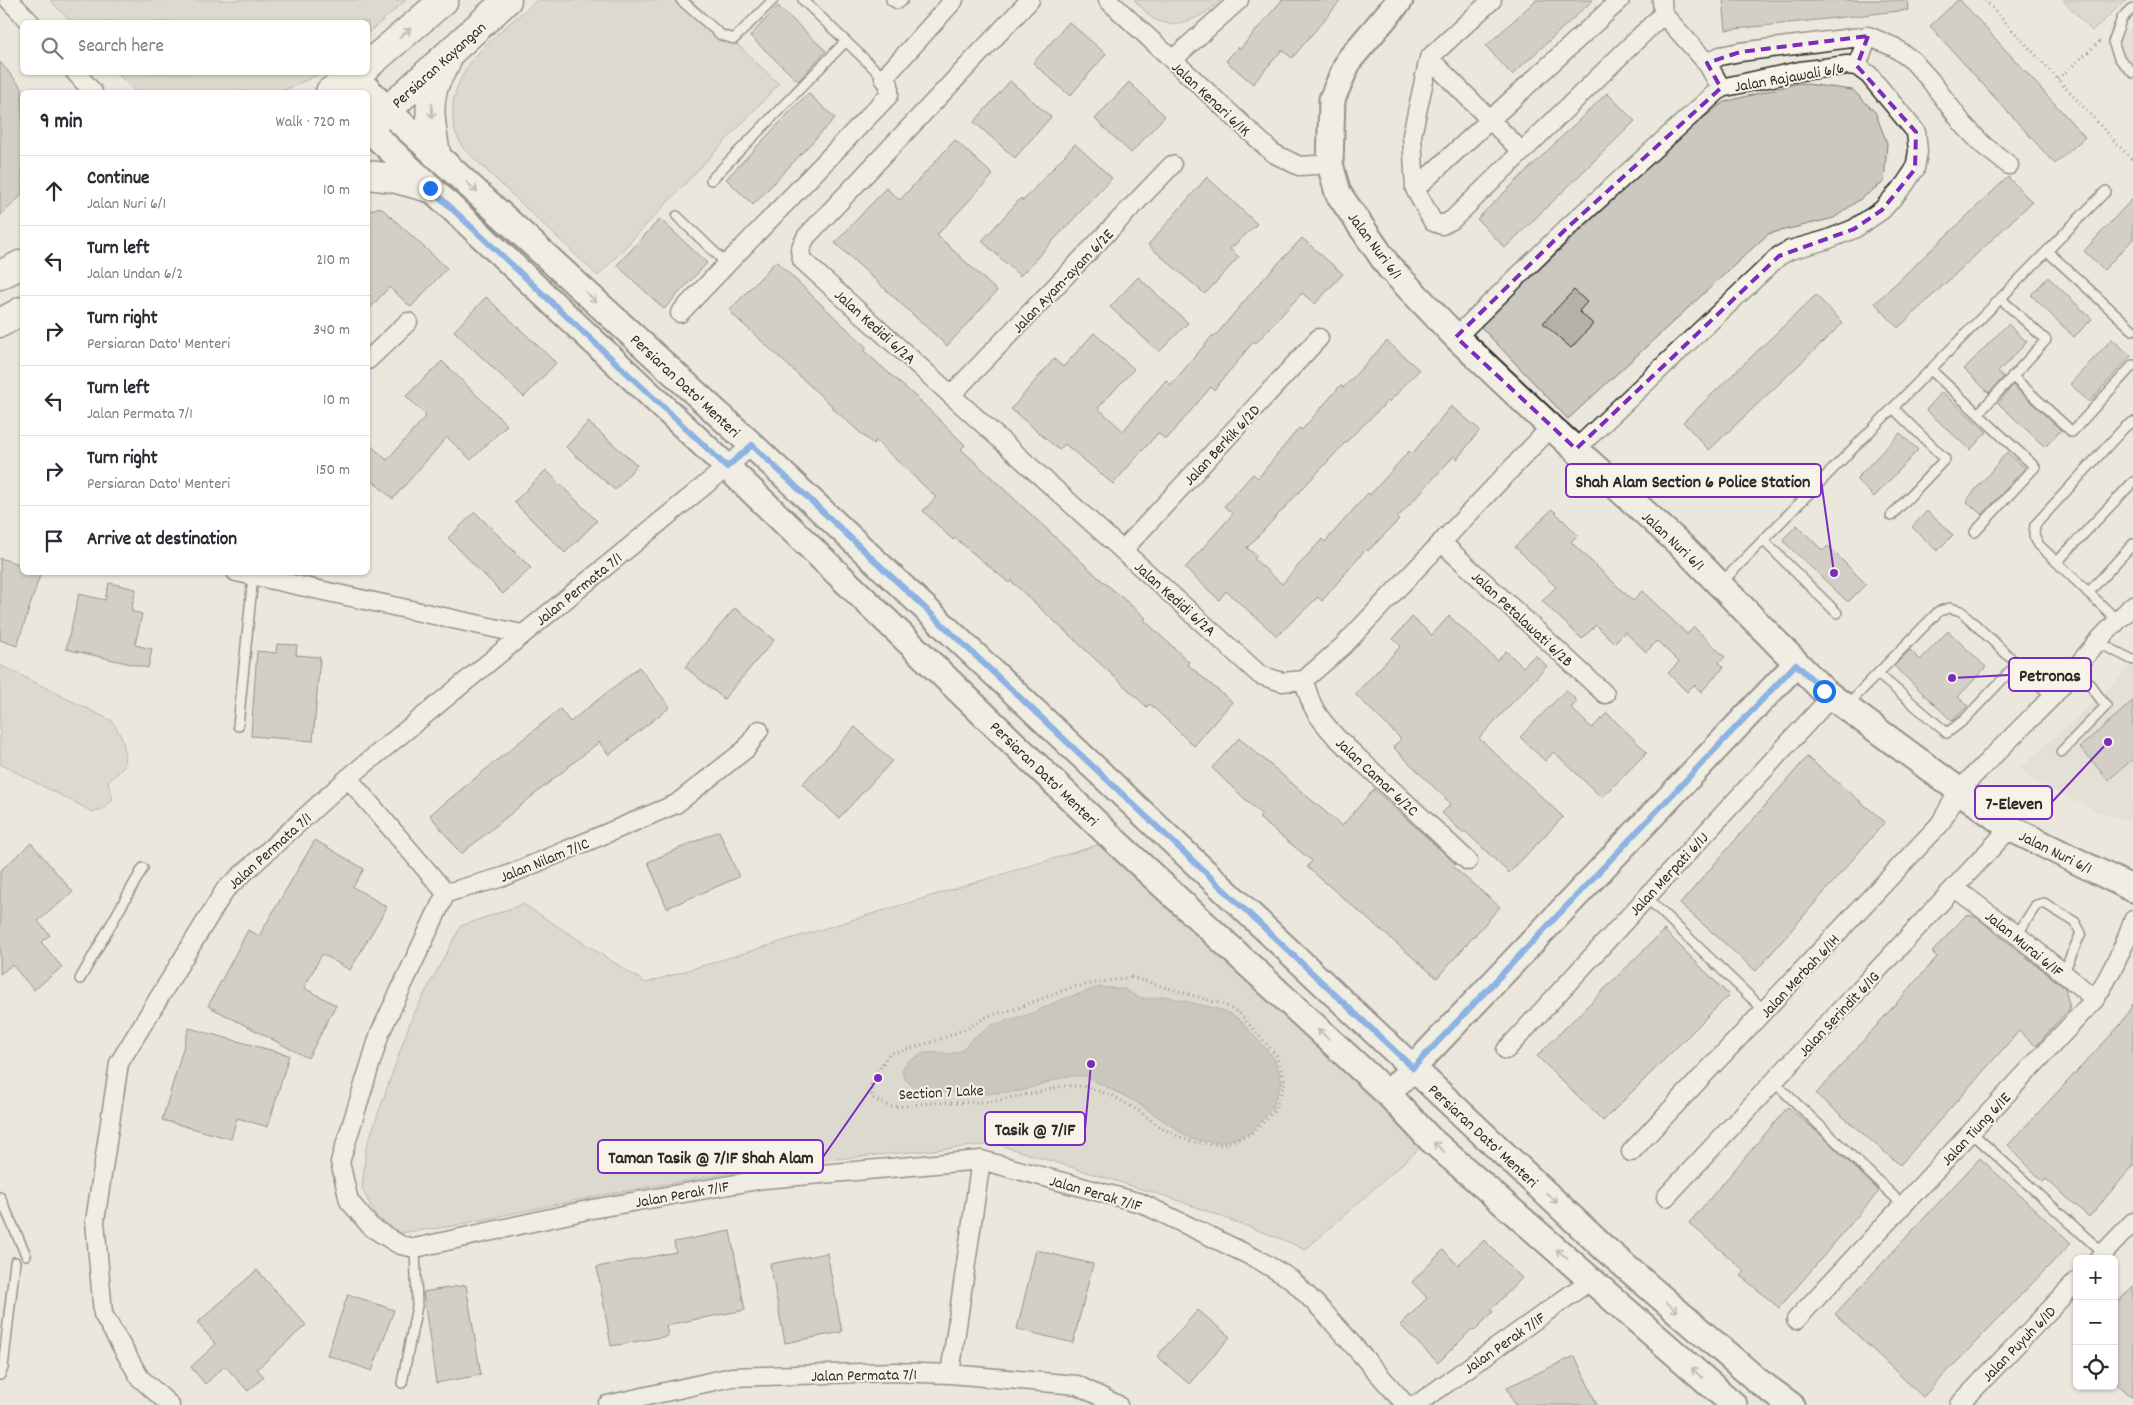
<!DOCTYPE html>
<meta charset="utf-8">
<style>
:root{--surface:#fff;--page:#f2f2f3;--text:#2b2b33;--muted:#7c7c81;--line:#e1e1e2}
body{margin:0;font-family:Dekko,sans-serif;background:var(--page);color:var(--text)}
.controls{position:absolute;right:15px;bottom:15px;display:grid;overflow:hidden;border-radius:8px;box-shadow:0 1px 4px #0004}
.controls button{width:45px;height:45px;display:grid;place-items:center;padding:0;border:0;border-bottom:1px solid var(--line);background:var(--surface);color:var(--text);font:25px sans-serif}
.stop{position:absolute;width:15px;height:15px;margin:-11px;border:4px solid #1a73e8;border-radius:50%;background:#fff}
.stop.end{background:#1a73e8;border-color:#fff;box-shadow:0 1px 5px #0008}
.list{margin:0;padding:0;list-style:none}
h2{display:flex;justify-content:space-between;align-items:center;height:65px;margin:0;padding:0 20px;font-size:21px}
h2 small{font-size:16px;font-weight:400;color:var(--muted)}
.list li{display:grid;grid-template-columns:32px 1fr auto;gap:15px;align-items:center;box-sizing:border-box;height:70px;padding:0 20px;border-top:1px solid var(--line)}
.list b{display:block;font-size:19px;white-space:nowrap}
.list p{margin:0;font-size:16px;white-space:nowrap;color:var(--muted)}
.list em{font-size:16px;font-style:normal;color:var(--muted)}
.icon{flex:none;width:28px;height:28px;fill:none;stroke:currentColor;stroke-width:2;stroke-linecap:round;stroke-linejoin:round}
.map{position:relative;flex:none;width:2133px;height:1405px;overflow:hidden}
.search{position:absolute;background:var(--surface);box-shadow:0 1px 4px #0004;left:20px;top:20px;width:350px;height:55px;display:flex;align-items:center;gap:12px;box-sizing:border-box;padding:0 18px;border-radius:8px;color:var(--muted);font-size:19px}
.panel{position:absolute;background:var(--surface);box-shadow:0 1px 4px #0004;left:20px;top:90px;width:350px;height:485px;border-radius:8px}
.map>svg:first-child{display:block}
.built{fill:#dbd7ce}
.green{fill:#cbc8bf;stroke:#7b7a75}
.water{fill:#a29f98;stroke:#72716c}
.building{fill:#b5b2ab;stroke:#2b2b2b}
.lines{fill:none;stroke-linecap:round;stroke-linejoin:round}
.lane-casing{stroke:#2b2b2b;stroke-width:12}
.street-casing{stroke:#2b2b2b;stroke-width:21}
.secondary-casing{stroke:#2b2b2b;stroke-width:29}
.primary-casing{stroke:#2b2b2b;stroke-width:31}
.path{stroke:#2b2b2b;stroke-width:3;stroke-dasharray:1 4;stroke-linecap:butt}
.lane{stroke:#f7f3e8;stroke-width:9}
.street{stroke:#f7f3e8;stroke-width:18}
.secondary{stroke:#f7f3e8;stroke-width:25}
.primary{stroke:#f7f3e8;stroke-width:28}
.oneway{stroke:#918f8a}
.route{stroke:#1a73e8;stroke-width:6}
.marked{fill:none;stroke:#7b2cbf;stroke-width:4;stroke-dasharray:10 6;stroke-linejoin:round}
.labels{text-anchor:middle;stroke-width:4;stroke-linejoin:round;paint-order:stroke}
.street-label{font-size:16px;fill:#2b2b2b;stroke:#f7f3e8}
.leader{fill:none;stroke:#7b2cbf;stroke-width:2}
.callout-dot{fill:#7b2cbf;stroke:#f7f3e8;stroke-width:2}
.callout{fill:#f7f3e8;stroke:#7b2cbf;stroke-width:2}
.callout-label{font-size:18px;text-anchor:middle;font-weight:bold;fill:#2b2b2b}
</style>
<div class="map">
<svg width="2133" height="1405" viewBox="0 0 2133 1405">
<rect width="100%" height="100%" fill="#ebe7dd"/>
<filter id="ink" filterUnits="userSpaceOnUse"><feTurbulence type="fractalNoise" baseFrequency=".02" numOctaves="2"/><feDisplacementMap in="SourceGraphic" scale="10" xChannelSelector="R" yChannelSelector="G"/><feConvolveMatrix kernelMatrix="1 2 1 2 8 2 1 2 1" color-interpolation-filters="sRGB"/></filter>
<g filter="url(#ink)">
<path class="built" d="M2133,26V76L2108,49Z
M2133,662V823L2093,810L2031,779L2020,768L2113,684Z"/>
<path class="green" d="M50,0H406L368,33V22H71Z
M537,0H691L779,84L598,276L463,148C460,141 455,134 454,127C443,69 500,33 537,0Z
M1134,0H1221C1205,15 1181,30 1158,21C1149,18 1141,6 1134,0Z
M2063,0H2126L2092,31Z
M117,73H322L280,92H136Z
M1799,83L1853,90L1875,112L1887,143L1884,182L1834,218L1768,234L1568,419L1480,326L1680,136L1724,102Z
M0,665L112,721C124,739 126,746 124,767L108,782L113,800L103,809L93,812L0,764Z
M1114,840L1430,1139L1305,1250L1284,1240L1174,1199L996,1144L782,1164L592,1197L447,1227L400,1233L376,1216L362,1189L366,1148L412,1017L461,926L523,904L646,983Z"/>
<path class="water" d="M1099,987L1124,989L1138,997L1151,999L1165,996L1225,1011L1240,1020L1274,1058L1282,1081L1272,1109L1250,1133L1220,1143L1191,1139L1136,1102L1085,1076H1067L1021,1091L984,1094L924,1091L913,1087L904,1078L902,1071L904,1066L907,1062L924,1053L938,1052L950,1054L961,1051L972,1039L992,1025L1033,1013L1058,1001Z"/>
<path class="building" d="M1282,0H1341L1292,58L1282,50L1253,84L1226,61L1238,47L1240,49Z
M1536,0H1593L1512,75L1486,46Z
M1723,0H1907L1908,10L1726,30Z
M1958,0H1960L2085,137L2055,164L1930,26Z
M778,6L826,51L798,81L750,36Z
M1069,22L1106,54L1070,96L1033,63Z
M0,62L22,88V195L0,216Z
M1010,81L1051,117L1015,158L974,122Z
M1129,82L1165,116L1131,153L1095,119Z
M808,93L835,118L753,205L726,179Z
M1607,93L1635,121L1505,248L1477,219Z
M955,140L993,175L937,235L997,291L947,346L835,243L886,188L900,200Z
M1075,144L1112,178L1020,276L982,241L1021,198L1023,201Z
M1207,177L1257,224L1230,249L1239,257L1205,294L1148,245Z
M2008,177L2032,202L1898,328L1875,303Z
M2133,198V239L2104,270L2084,251Z
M380,207L447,268L411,307L389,287L368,311V211Z
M660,219L707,263L664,309L617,265Z
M1302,238L1343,274L1315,304L1302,293L1256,343L1254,341L1214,390L1211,387L1166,440L1158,433L1113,484L1065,444L1059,450L1011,409L1054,359L1063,367L1094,333L1134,369L1098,408L1123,431L1166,380L1171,385L1213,335L1215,336L1257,286Z
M776,261L867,348L864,351L917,398L965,445L961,449L1098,577L1146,618L1144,620L1189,662L1187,664L1232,702L1194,746L1150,704L1147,707L1011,581L1009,583L955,538L953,540L923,511L936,497L876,441L873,444L831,407L832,406L729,311Z
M1138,277L1188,323L1159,352L1110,307Z
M2048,277L2092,319L2074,337L2031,295Z
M1574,290L1587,302L1579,311L1593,324L1571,348L1543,323Z
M1816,295L1843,323L1709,450L1683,422Z
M486,297L556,363L524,397L454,331Z
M2008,324L2027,342L1998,372L2004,377L1989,393L1964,369Z
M2112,339L2131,356L2089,402L2070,384Z
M1387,341L1419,370L1389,402L1388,401L1345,443L1247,548L1257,556L1254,559L1282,584L1322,539L1325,542L1368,493L1370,495L1409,451L1412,454L1451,406L1480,430L1457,459L1454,456L1397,518L1399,520L1368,551L1366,549L1322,601L1318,597L1277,636L1226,591L1219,600L1185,568L1233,514L1224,506L1253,474L1258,478L1299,428L1302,430L1341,385L1343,388Z
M442,361L507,425L471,460L447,437L393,499L368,477V443L387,460L426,416L406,396Z
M2013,385L2061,430L2045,447L1998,403Z
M1942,392L1987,432L1970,450L1926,410Z
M588,422L637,465L615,490L566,447Z
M1900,433L1918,450L1874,497L1856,479Z
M2007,452L2025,468L1982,515L1966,501Z
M546,470L597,521L565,553L514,502Z
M1552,509L1578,535L1571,542L1633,601L1642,591L1687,634L1694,627L1725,657L1719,663L1724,667L1701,692L1694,685L1687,692L1668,673L1679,662L1657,641L1646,652L1625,632L1614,643L1596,625L1582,639L1542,601L1556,587L1515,547Z
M1927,511L1953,535L1937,551L1912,527Z
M475,512L531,568L503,594L448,538Z
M1797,525L1823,551L1828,546L1866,584L1848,602L1782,540Z
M0,558L22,565V572H41L17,646L0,640Z
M109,583L136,589L131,611L142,614L135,645L152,649L148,668L66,649L79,594L105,600Z
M735,608L774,640L724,699L685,667Z
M1449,616L1497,660L1506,651L1523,667L1535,655L1547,666L1479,738L1563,817L1509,873L1465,831L1463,833L1442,813L1450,805L1447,800L1393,747L1401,739L1355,694L1401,646L1393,639L1412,617L1432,635Z
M1948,631L1986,667L1958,697L1968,706L1952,721L1894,666L1910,650L1920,660Z
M277,644L297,645L296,655L320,657L313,741L251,736L257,651L276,653Z
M639,667L670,707L609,755L599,742L461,854L430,815L560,709L570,722Z
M1566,690L1577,701L1571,708L1592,728L1607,713L1647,752L1602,798L1554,752L1545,761L1520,737Z
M2133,701V759L2108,780L2080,747Z
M855,727L892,761L839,818L802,784Z
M1239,738L1342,826L1374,789L1456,864L1453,867L1500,907L1437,978L1307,867L1312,861L1259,818L1262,815L1212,768Z
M1807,757L1885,822L1756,971L1680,904Z
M719,831L739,877L667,908L648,862Z
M315,840L364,869L353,887L387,907L350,970L322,954L304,988L336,1005L308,1058L208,1006L248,930L259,936Z
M31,843L73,892L38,921L50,935L41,942L62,967L34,990L12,965L0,974V871Z
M1966,915L1976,917L2065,988L2070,1008L2036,1046L2019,1031L1900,1165L1816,1094L1937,957L1932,952Z
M1664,930L1729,995L1603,1121L1537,1056Z
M2133,1004V1166L2089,1217L2046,1179L2043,1182L2008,1145L2121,1024Z
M189,1028L289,1055L268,1127L237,1118L231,1139L162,1120Z
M1788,1107L1822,1136L1879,1191L1779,1308L1741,1276L1745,1271L1689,1223Z
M1980,1158L2071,1243L1923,1397L1835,1314Z
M730,1231L745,1310L666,1325L668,1336L611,1346L597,1267L676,1252L674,1242Z
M1484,1240L1522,1278L1491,1310L1493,1312L1474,1331L1472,1329L1438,1363L1400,1325L1427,1298L1412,1282L1443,1250L1458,1265Z
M1036,1250L1093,1264L1073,1343L1017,1329Z
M827,1253L842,1332L785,1343L770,1264Z
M257,1270L306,1325L257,1369L264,1377L248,1391L225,1366L205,1384L191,1367L216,1344L197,1323Z
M466,1285L481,1375L436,1383L423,1292Z
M2133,1286V1398L2114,1381V1306Z
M348,1294L394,1310L372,1371L327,1355Z
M1198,1310L1230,1337L1189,1384L1157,1356Z
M1575,1356L1597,1405H1515L1507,1387Z"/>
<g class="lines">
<g class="lane-casing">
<path id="lane" d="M681,0L721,35L734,39L773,0
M803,0L884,78
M891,0L897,4L903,0
M2133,8L2122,18L2113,42L2119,58L2133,73
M711,180L846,41
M677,216L727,264
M2047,251L2133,330
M1931,370L2035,467L1975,532
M2012,376L2072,432L2133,365
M1978,414L2046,340L2001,299
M1891,516L1945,459L1893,408
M1763,540L1837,613
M2057,562L2133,482
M1721,583L2106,191
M2088,593L2133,544
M2118,621L2039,545L2034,536L2035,525L2125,427L2133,422
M2097,642L2133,660
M1878,674L1947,733L1964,720L2017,664
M1846,706L1939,611L1950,608L1961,611L2052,697
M238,726L253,576
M2061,752L2106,706L2077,668
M1646,897L1765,1011
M2017,935L2036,905L2044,903L2075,922L2081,933L2063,974
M80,979L143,868
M1774,1082L1903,1205
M1971,1132L2103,1253
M0,1197L26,1255
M0,1375L3,1368L15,1262
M402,1383L417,1306L415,1248"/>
</g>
<g class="street-casing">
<path id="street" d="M9,0L30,22
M1030,0L806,237L800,250L802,260L1260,675L1282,682L1304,680L1343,646L1551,427
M1108,0L1273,153L1299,166L1330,164
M1620,0L1415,189L1433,222L1442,225L1452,220L1663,14
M1662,0L1663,14L1707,63L1721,88
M1429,58L1522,152
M1172,60L1239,0
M1707,63L1720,56L1740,52L1868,36L1894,47L1913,61L1930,80L1963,124L1983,145L2009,165
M1857,66L1868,36
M75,72L93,92
M1415,189L1412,135L1429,58L1492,0
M680,313L889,95V84L884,78L954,0
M1456,337L1568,227L1721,88L1800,71L1847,65L1857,66L1869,75L1916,132L1918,151L1915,169L1905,184L1882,210L1854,229L1826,240L1790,250L1779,256L1576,449
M368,360L408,322
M952,394L1172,165
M1441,542L1605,694
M1123,550L1319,338
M236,572L522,634
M1304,680C1311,708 1317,716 1336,737L1468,861
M348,778L446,893L503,877L676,804L746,749L759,730
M1955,888L2017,935L2095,999
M446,893L380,1033L340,1162L349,1201L371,1227L400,1245L415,1248L592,1209L764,1179L981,1160L1141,1203L1259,1260L1291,1279L1322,1310L1406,1405
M1506,1050L1831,697
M1631,1152L1940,824L1959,790L2052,697L2097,642L2133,605
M1666,1197L2010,828
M2098,1259L2133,1222
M1796,1320L2095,999C2111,974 2124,949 2133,920
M950,1374L981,1160
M170,1405L140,1378L103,1314L95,1221L119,1063L225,890L348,778L727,467L752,445
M607,1405L732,1377L894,1372L950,1374L1077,1385L1118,1405
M1416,1405L1591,1280
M1959,1405L2077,1281"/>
</g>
<g class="secondary-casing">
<path id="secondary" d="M1400,0L1349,60L1332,99L1330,164L1338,193L1389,267L1456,337L1551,427L1686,550L1824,691L2010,828L2133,889
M354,75L387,110L752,445L1604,1248L1758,1381L1791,1405
M368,129L727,467L1114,840L1388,1094L1430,1139L1734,1405
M1388,1094L1796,664"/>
</g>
<g class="primary-casing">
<path id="primary" d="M368,65L444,0
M330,92L358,72
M368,128L507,0
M436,154C432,131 426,103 436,81C439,74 444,67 447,60
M368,175L393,178L430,188
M0,275L22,264
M0,323L22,311"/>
</g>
<path class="path" d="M1985,0L2133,161
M2058,79L2101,40
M1131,977L1225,1005L1240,1014L1276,1055L1285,1081L1275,1110L1252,1134L1221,1145L1191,1142L1161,1128L1139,1111L1111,1095L1083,1086H1062L1035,1093L988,1102L931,1103L891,1107L872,1098L871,1082L889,1054L933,1042L968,1028L988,1016L1015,1009L1073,987Z"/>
<use href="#lane" class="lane"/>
<use href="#street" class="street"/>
<use href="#secondary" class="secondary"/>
<use href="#primary" class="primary"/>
</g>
<defs><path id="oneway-shaft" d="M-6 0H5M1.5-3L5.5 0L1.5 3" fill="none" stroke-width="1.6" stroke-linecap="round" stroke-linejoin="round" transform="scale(1.25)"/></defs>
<g class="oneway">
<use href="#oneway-shaft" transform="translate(405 33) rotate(-40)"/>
<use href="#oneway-shaft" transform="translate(432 111) rotate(89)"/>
<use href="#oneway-shaft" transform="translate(472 187) rotate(43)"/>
<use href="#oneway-shaft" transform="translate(591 297) rotate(43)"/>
<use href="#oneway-shaft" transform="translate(1323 1034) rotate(-137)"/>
<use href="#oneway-shaft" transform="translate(1439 1147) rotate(-139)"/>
<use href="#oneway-shaft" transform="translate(1552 1198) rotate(43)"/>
<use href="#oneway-shaft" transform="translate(1562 1254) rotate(-139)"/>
<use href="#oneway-shaft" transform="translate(1672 1307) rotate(41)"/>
<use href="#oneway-shaft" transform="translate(1697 1373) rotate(-139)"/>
</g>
</g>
<g class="lines" filter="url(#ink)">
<path class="route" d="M430,188L727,467L752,445L1413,1068L1796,664L1824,691"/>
</g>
<path d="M0 0H2133V1405H0ZM1868,36L1857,66L1916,132L1915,169L1882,210L1854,229L1779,256L1576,449L1456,337L1568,227L1721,88L1707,63L1740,52Z" fill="#ebe7dd" fill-opacity=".55" fill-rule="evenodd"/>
<path class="marked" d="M1868,36L1857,66L1916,132L1915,169L1882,210L1854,229L1779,256L1576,449L1456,337L1568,227L1721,88L1707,63L1740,52Z"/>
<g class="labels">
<g class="street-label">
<text transform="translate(438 64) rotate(-42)" y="6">Persiaran Kayangan</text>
<text transform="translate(1789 76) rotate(-10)" y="6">Jalan Rajawali 6/6</text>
<text transform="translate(1212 98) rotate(43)" y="6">Jalan Kenari 6/1K</text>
<text transform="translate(1376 245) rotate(53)" y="6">Jalan Nuri 6/1</text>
<text transform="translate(1062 280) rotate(-46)" y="6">Jalan Ayam-ayam 6/2E</text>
<text transform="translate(876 326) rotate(42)" y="6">Jalan Kedidi 6/2A</text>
<text transform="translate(686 385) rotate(43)" y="6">Persiaran Dato' Menteri</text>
<text transform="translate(1221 444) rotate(-47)" y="6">Jalan Berkik 6/2D</text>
<text transform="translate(1674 540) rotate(43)" y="6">Jalan Nuri 6/1</text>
<text transform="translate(578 588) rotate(-39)" y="6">Jalan Permata 7/1</text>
<text transform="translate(1176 598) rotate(42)" y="6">Jalan Kedidi 6/2A</text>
<text transform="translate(1523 618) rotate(43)" y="6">Jalan Petalawati 6/2B</text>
<text transform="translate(1045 773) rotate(44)" y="6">Persiaran Dato' Menteri</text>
<text transform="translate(1378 776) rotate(43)" y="6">Jalan Camar 6/2C</text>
<text transform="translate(269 850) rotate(-42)" y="6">Jalan Permata 7/1</text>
<text transform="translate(2056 851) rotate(26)" y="6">Jalan Nuri 6/1</text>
<text transform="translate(544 859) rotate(-22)" y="6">Jalan Nilam 7/1C</text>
<text transform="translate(1668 873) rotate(-47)" y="6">Jalan Merpati 6/1J</text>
<text transform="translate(2025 943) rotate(39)" y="6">Jalan Murai 6/1F</text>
<text transform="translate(1799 975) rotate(-47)" y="6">Jalan Merbah 6/1H</text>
<text transform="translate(1838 1013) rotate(-47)" y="6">Jalan Serindit 6/1G</text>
<text transform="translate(941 1091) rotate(-3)" y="6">Section 7 Lake</text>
<text transform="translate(1975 1128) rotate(-47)" y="6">Jalan Tiung 6/1E</text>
<text transform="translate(1484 1135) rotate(43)" y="6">Persiaran Dato' Menteri</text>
<text transform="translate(1096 1192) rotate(16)" y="6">Jalan Perak 7/1F</text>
<text transform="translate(682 1193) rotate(-10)" y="6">Jalan Perak 7/1F</text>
<text transform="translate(1504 1342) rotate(-35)" y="6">Jalan Perak 7/1F</text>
<text transform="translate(2018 1343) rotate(-46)" y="6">Jalan Puyuh 6/1D</text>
<text transform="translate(864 1374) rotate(-1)" y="6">Jalan Permata 7/1</text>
</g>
</g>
<path class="leader" d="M1834 573L1821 480M1952 678L2009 675M2108 742L2052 802M1091 1064L1085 1129M878 1078L823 1157"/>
<g class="callout-dot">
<circle cx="1834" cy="573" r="5"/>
<circle cx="1952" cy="678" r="5"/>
<circle cx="2108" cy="742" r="5"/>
<circle cx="1091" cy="1064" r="5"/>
<circle cx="878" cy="1078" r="5"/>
</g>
<g class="callout">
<rect x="1566" y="464" width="255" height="33" rx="5"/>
<rect x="2009" y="658" width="82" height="33" rx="5"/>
<rect x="1975" y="786" width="77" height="33" rx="5"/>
<rect x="985" y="1112" width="100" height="33" rx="5"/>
<rect x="598" y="1140" width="225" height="33" rx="5"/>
</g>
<g class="callout-label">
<text x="1693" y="487">Shah Alam Section 6 Police Station</text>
<text x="2050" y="681">Petronas</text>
<text x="2014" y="809">7-Eleven</text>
<text x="1035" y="1135">Tasik @ 7/1F</text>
<text x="711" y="1163">Taman Tasik @ 7/1F Shah Alam</text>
</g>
</svg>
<div class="controls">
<button>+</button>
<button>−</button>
<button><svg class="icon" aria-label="locate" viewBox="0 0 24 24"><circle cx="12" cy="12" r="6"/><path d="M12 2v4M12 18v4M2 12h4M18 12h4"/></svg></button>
</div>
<div class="stop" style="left:1824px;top:691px"></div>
<div class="stop end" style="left:430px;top:188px"></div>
<div class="search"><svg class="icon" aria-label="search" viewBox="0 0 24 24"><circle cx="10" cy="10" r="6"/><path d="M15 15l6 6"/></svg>Search here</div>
<section class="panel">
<h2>9 min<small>Walk · 720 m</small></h2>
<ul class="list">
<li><svg class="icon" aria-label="ahead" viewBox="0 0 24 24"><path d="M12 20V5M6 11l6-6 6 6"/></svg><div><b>Continue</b><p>Jalan Nuri 6/1</p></div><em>10 m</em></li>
<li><svg class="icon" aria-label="left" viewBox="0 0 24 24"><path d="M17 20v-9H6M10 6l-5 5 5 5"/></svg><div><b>Turn left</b><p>Jalan Undan 6/2</p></div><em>210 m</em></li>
<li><svg class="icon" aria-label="right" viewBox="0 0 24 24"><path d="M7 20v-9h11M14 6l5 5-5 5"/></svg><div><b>Turn right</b><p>Persiaran Dato' Menteri</p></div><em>340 m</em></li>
<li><svg class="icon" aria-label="left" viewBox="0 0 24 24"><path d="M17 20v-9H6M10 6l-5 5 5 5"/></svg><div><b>Turn left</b><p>Jalan Permata 7/1</p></div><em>10 m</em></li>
<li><svg class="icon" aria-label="right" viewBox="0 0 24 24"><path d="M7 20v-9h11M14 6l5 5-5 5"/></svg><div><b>Turn right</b><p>Persiaran Dato' Menteri</p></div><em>150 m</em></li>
<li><svg class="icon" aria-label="arrive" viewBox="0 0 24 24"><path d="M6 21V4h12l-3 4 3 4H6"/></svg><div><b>Arrive at destination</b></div></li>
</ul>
</section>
</div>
